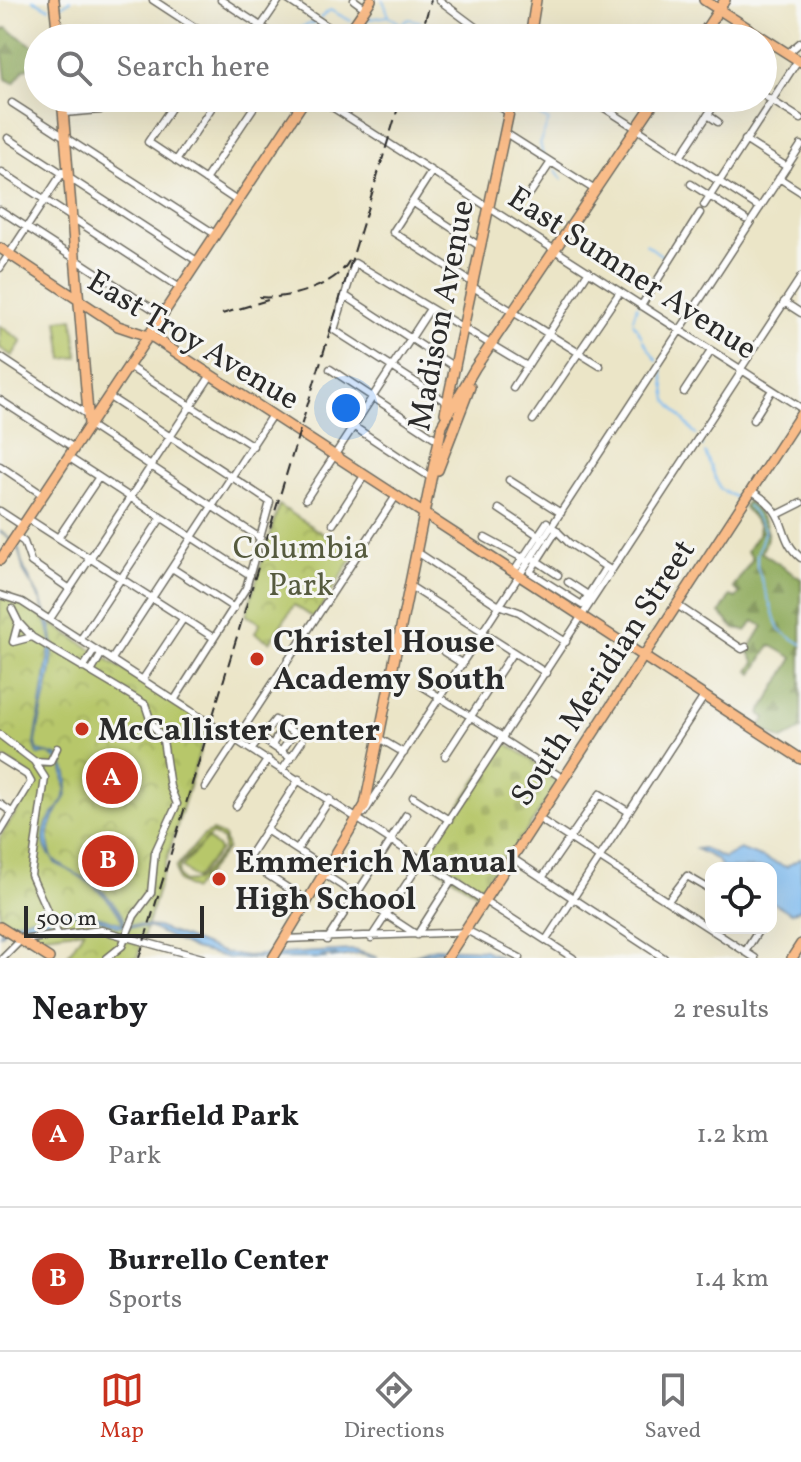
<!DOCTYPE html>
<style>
:root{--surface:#fff;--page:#f6f6f6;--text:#202124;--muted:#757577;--line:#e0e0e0;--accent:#c8321e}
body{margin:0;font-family:Vollkorn,serif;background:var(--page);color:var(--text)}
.controls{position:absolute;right:24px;bottom:24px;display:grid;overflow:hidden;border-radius:16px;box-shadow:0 8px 32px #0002}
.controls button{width:72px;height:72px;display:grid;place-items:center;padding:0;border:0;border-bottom:2px solid var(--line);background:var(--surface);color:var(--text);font:40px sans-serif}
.scale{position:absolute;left:24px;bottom:20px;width:180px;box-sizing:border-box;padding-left:8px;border:4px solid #2b2b2b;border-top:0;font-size:22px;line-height:28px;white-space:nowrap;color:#2b2b2b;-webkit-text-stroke:6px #f6f6f2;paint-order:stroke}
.you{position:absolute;left:346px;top:408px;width:28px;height:28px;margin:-20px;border:6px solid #fff;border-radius:50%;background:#1a73e8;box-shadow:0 0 0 12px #1a73e833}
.badge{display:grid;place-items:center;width:52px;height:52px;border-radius:50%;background:var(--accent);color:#fff;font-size:26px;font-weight:700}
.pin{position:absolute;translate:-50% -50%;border:4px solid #fff;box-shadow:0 2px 8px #0006}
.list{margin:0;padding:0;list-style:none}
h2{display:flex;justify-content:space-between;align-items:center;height:104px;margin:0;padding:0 32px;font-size:34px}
h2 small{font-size:26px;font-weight:400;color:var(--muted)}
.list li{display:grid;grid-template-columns:52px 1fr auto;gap:24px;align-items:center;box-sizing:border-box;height:144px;padding:0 32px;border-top:2px solid var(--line)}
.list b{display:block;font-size:30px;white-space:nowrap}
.list p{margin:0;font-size:26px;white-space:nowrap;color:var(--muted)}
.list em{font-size:26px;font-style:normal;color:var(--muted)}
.icon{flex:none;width:44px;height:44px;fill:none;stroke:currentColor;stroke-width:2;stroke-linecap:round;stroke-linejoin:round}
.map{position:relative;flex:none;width:801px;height:958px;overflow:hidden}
.search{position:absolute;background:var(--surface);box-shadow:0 8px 32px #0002;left:24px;right:24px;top:24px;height:88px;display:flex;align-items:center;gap:20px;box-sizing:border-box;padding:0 28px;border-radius:44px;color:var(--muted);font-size:30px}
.sheet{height:392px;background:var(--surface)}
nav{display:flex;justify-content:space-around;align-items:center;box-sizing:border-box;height:112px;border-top:2px solid var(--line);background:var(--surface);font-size:22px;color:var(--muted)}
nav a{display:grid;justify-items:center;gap:4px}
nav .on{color:var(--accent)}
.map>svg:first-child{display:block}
.green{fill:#b7c76a;stroke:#71794a;stroke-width:2;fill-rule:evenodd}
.forest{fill:url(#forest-firs);stroke:#5e6c44;stroke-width:2}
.cemetery{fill:url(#cemetery-stones);stroke:#71794a;stroke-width:2}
.park{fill:url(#park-crowns);stroke:#71794a;stroke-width:2}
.water{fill:#7ebcf2;stroke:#54748e;stroke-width:2}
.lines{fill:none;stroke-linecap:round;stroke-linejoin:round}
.stream{stroke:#7ebcf2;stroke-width:2}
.minor-casing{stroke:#6e6c62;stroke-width:9}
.major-casing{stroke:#6e6c62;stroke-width:12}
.minor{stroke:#fff;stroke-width:6}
.major{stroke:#f9bc89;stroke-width:9}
.rail{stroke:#2b2b2b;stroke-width:2;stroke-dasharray:12 6;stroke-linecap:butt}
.poi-dot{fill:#c8321e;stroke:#f6f6f2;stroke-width:3}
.labels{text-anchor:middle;stroke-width:6;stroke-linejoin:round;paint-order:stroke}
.street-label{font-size:32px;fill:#2b2b2b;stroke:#f6f6f2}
.park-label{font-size:32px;fill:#555a3e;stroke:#f6f6f2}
.poi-label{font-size:32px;font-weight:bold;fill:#2b2b2b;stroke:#f6f6f2;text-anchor:start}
</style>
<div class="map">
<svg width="801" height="958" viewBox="0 0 801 958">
<defs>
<pattern id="forest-firs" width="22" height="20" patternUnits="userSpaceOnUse" patternTransform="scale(2)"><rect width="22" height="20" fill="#91ac5e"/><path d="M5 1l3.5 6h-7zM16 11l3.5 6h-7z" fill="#778c4e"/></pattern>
<pattern id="cemetery-stones" width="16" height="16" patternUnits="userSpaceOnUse" patternTransform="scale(2)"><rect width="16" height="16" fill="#b7c76a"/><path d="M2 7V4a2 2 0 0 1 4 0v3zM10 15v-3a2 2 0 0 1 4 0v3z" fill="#9eab5c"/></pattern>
<pattern id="park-crowns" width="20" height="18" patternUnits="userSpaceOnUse" patternTransform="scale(2)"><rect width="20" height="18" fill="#b7c76a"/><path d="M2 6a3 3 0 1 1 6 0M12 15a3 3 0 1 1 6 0" fill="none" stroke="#9eab5c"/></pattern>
</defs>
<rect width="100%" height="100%" fill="#f6f6f2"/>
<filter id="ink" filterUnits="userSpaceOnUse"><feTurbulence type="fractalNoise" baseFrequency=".0125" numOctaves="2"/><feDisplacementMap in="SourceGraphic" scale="16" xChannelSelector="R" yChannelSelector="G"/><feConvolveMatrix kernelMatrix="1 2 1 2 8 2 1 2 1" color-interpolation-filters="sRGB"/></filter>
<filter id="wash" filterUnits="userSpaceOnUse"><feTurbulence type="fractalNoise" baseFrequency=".006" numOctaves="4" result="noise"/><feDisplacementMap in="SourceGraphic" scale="32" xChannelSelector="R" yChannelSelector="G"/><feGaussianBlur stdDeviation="1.8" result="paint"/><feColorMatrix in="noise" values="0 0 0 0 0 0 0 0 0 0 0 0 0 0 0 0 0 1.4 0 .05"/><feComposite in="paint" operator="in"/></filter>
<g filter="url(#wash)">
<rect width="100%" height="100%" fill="#ebe5c7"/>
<path class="green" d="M73,318L78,357L63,359L58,320Z
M0,326L22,341L12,356L0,348Z
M212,831L224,836L227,849L193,890L178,881L176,867L203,836ZM212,834L223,840V852L196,881L183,882L178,875L180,865Z
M207,838L220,850L195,879L182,867Z"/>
<path class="forest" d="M6,28L38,49V61L33,67L24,69L14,83L6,79L0,32Z
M747,501C763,517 775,530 761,552L801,579V730L782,740L759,727L766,718L760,714L793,658L770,645L753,674L749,671L755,662L748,651L763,626L754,621L746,631L735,629L720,613L730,596L736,598L740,593L733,588L753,558L747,551L758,534L759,525L744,507Z"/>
<path class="cemetery" d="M503,741L561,779L482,897L424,859Z"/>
<path class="park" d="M279,505L355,555L314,618L294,605L270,642L255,633L260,623L246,615Z
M0,598L18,602L208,724L137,958H66L84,930L22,938L0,924V837L34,786L31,776L0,755Z"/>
<path class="water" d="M0,531C26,548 15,554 28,576C38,596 54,623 53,645C53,677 40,711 36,743L38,751L58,756C91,799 29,815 55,863C82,876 116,894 125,924L157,927L225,953L247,956L354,950L378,958L359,954L330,958L337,955L322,956L325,958H230L194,949L151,928L116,926L86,914H65L34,924L7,927L0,936L4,924L63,910L85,912L123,924C118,908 100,890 87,881C66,867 36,859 46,826C50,813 63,807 67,795L62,763L48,753L38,755L35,744L51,639L41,600L24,572L18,546Z
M702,848L724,858L740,849L786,867L801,858V909L791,913L771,901V868H723L716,859L696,849Z
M435,948L484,950L503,958L439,951L406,958Z"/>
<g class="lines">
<path class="stream" d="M33,0L49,8
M383,0L389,16
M59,7L71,0
M320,18L330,10L351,21
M363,20L389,16L401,24L409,19L421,22
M427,24L452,38
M274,31L282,34L316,22
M516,103L549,121L540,142L543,156
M555,169L562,179
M646,244L665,258L662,267
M657,274L659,269
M639,302L654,277
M633,319L637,306
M633,322L642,337
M643,340L657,361
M661,364L667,400L696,435
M700,441L703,447
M705,453L720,489L740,500
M748,506L765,530L757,554V567L779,630L801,644"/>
</g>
</g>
<g filter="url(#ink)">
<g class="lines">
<g class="minor-casing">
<path id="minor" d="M153,0L211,38
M221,0L279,38
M288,0L345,38
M354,0L365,8
M439,0L490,38
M253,38L279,0
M788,53L801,42
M34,72L38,74
M763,95L801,119
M178,98L148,142L237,201
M318,98L801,408
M487,98L508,112
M589,98L760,208
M12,103L215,234
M64,113L100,110L112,98
M708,115L718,122
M504,132L595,190
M8,138L197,261
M745,140L787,167
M680,157L719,98
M176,161L218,98
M432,171L393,232L473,283
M2,172L180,288
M779,178L801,192
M205,180L260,98
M691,184L745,219
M531,192L551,162
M412,202L481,247
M704,205L798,60
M0,210L162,315
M0,268L63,172
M473,287L600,366
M344,295L456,368
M784,302L801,313
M641,306L700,213
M0,357L88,415
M128,366L253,446
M330,369L438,440
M740,370L801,277
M513,388L589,271
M684,392L711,351
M108,396L270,502L246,588L175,699
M0,400L74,448
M448,403L334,330L355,263L527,366
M533,420L620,292
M753,420L772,390
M89,425L260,538
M353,426L430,477
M68,457L250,575
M0,466L43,495
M509,480L561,513
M752,491C793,516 774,535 801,558
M306,499L430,309
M499,509L544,539
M0,511L23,526
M779,514L801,503
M27,518L214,638
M333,524L364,476
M554,528L569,543L609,569
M557,530L530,572L582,605L606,567
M16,536L24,542L31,562L70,589
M58,538L99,477
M485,538L526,560
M417,552L496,604L519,612L566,642
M534,559L558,575
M517,567L547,522
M172,568L234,608
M568,582L591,597
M410,586L546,673
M0,595L22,602L573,958
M677,605L742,649L746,647
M12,609L19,623L32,637L145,704L151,722L163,740L170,787L177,804L155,852L151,893L134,916L122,946L107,958
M50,619L211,375
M18,623L13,642L32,637
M81,639L161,518
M444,652L463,664
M112,659L272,415
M83,668L95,649
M91,672L102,653
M143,679L183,619
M422,686L503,737
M0,735L34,761L45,778L31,875L58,935
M377,737L404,753
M262,739L291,758
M502,739L564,779
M272,745L284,726
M252,749L275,720L294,733L281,752
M445,756L513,652
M0,758L27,775L31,782L0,833
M34,761L50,762L57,748
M283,769L302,741
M299,779L246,861L303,898
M205,787L396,496
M413,797L449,820
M0,804L13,813
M236,806L268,759
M364,813L801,145
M538,818L755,958
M266,830L323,867
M391,839L406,815
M297,850L330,799
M512,858L664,958
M324,874L417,935L452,880
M542,878L600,794L629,812
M668,901L687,876L711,890
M371,938L742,371
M285,939L470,932L520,958
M327,940L392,839
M546,940L705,695
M745,952L760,928
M3,958L21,940L101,930L202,958"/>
</g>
<g class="major-casing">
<path id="major" d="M54,0L58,38
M704,0L801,62
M345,38L371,0
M530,38L536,0
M700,38L725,0
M62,98L89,425
M0,248L118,326L154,338L801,759
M445,413L512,98
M438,470L470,387
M0,560L306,98
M0,927L49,958
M273,958L365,805L442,425L475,368L657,98
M447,958L801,414
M792,958L801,944"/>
</g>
<use href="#minor" class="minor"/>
<use href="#major" class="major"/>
<path class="rail" d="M420,38L431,0
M259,297C287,300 336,286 349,261
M222,314L271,299
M139,958L401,98"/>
</g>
</g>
<g class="poi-dot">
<circle cx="257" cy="659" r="8"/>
<circle cx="82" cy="729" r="8"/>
<circle cx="219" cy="879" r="8"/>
</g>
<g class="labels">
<g class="street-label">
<text transform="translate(633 272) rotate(33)" y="11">East Sumner Avenue</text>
<text transform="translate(440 315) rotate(-79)" y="11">Madison Avenue</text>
<text transform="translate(194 339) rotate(31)" y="11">East Troy Avenue</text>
<text transform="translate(602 672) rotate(-57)" y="11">South Meridian Street</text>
</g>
<g class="park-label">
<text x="301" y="558">Columbia<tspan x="301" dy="37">Park</tspan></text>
</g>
<g class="poi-label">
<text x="273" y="652">Christel House<tspan x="273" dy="37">Academy South</tspan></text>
<text x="98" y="740">McCallister Center</text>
<text x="235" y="872">Emmerich Manual<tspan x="235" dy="37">High School</tspan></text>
</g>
</g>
</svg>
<div class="controls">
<button><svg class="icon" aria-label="locate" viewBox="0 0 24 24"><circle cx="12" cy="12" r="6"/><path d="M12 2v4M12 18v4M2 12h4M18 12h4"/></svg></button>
</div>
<div class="scale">500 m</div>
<div class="you"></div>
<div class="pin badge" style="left:112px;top:778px">A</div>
<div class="pin badge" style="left:108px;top:861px">B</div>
<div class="search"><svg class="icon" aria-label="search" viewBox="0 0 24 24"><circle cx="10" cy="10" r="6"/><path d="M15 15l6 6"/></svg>Search here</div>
</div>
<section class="sheet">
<h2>Nearby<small>2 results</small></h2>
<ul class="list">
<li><span class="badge">A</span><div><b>Garfield Park</b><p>Park</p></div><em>1.2 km</em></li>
<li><span class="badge">B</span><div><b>Burrello Center</b><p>Sports</p></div><em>1.4 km</em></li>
</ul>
</section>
<nav>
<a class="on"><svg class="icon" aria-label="map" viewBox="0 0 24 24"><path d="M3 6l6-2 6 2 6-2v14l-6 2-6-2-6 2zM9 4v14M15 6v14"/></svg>Map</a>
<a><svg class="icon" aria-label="directions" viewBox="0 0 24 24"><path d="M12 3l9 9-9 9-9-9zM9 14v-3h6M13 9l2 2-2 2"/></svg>Directions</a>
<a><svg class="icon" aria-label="saved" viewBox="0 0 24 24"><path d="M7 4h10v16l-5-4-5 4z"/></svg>Saved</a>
</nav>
